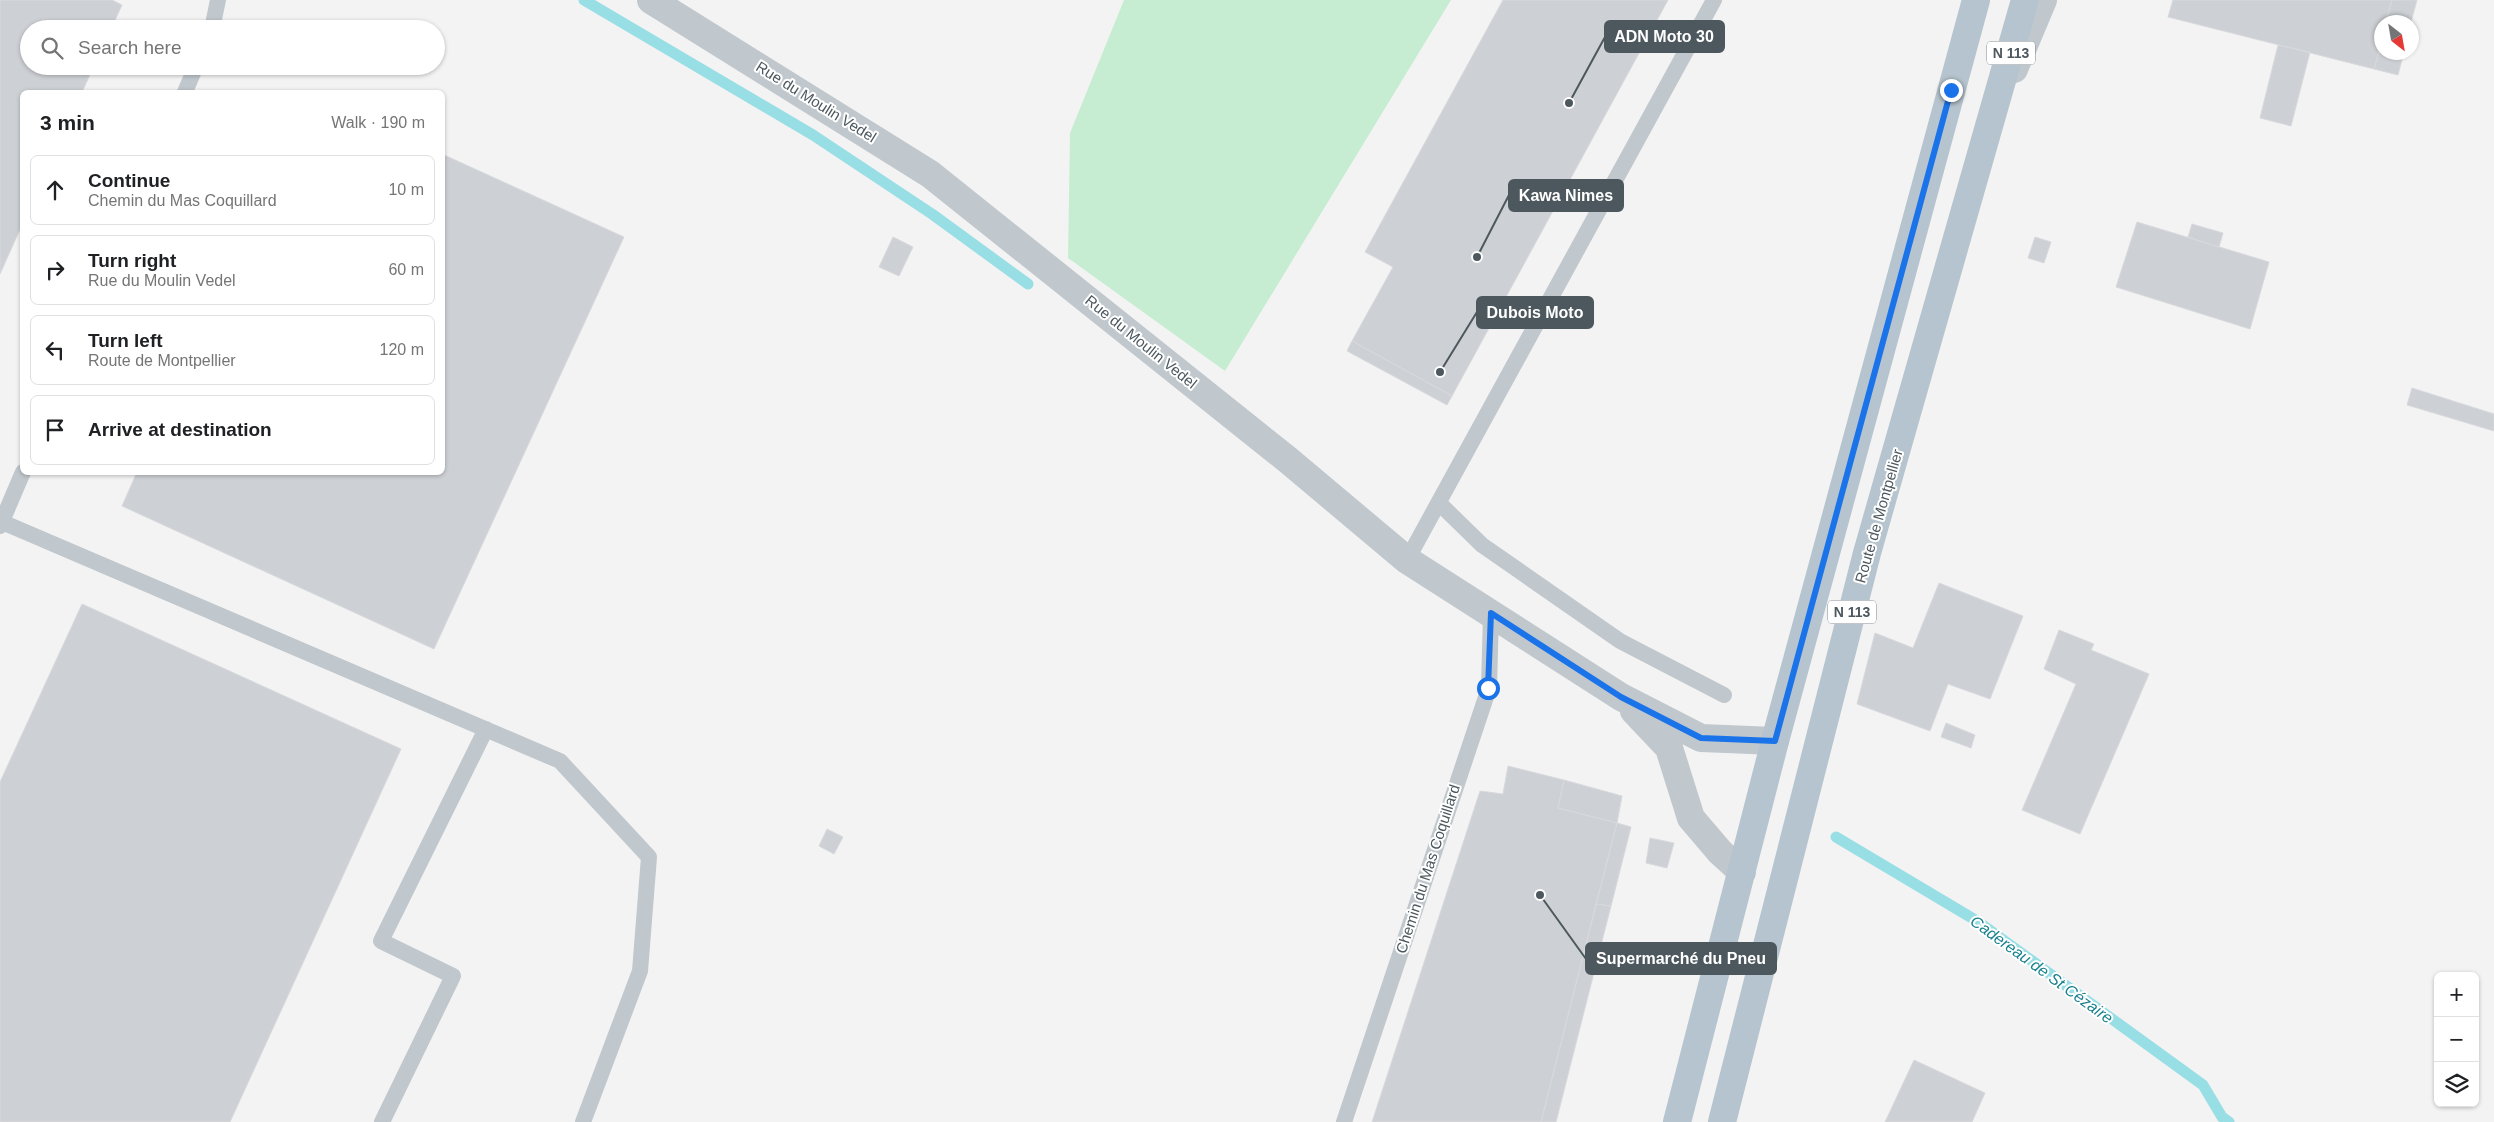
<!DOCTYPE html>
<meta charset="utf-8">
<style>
:root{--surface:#fff;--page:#f2f2f2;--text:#202124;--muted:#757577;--line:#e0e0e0}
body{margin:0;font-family:Helvetica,sans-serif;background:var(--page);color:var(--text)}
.controls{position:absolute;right:15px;bottom:15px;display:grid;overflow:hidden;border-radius:8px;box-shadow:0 1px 4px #0004}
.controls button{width:45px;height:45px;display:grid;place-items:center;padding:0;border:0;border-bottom:1px solid var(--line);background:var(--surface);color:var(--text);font:25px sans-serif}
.compass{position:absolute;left:2374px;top:15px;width:45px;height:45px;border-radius:50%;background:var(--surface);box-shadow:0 1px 4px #0004;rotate:149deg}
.stop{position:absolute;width:15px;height:15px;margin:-11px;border:4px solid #1a73e8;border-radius:50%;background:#fff}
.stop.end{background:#1a73e8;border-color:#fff;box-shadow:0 1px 5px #0008}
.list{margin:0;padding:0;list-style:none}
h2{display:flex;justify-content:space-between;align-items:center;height:65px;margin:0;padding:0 20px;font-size:21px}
h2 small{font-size:16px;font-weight:400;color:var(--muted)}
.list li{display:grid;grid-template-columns:32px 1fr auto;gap:15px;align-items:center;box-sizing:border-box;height:70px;margin:0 10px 10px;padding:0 10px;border:1px solid var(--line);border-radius:8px}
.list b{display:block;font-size:19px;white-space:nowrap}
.list p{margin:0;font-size:16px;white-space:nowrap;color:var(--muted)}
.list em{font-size:16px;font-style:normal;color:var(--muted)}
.icon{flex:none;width:28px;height:28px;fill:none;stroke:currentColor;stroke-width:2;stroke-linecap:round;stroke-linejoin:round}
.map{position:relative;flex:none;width:2494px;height:1122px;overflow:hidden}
.search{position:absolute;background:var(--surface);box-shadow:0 1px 4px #0004;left:20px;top:20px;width:425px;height:55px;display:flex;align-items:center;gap:12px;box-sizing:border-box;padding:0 18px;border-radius:28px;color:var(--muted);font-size:19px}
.panel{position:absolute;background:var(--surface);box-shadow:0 1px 4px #0004;left:20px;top:90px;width:425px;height:385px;border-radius:8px}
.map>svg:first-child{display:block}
.green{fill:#c6edd1}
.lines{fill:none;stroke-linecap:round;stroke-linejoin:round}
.stream{stroke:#98dee5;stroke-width:11}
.building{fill:#cdd0d4;stroke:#d7d9dd}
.service{stroke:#c0c8cd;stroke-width:16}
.minor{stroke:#c0c8cd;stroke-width:28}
.primary{stroke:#b5c4ce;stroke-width:28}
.route{stroke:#1a73e8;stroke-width:6}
.labels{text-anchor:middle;stroke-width:4;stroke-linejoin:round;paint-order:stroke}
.shield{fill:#fff;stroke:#828a8e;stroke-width:1}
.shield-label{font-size:14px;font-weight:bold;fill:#4c585e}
.street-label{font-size:15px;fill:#4c585e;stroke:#fff}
.water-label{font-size:16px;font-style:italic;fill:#19828d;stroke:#fff}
.leader{fill:none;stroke:#4c585e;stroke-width:2}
.callout-dot{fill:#4c585e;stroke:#fff;stroke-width:2}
.callout{fill:#4c585e;stroke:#4c585e;stroke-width:2}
.callout-label{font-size:16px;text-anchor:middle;font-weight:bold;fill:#fff}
</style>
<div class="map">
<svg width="2494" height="1122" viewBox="0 0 2494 1122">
<rect width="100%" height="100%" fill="#f4f3f3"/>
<path class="green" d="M1124,0H1451L1225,371L1068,258L1070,133Z"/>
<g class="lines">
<path class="stream" d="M584,0L813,135L932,214L1028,284
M1836,837L1977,921L2203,1085L2222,1117L2229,1122"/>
</g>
<path class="building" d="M0,0H112L122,5L111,29H29V66H94L82,92H22V225L0,274Z
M1503,0H1668L1452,396L1352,341L1393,267L1365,252Z
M2173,0H2392L2386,22H2382V41L2374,69L2168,17Z
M2392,0H2417L2411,22H2386Z
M2382,41V52H2404L2398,75L2374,69Z
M2278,45L2310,52L2291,126L2260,118Z
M442,154L624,237L434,649L122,506L137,472H442Z
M2137,222L2269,262L2250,329L2116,287Z
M2192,224L2223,233L2219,247L2188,237Z
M893,237L913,247L899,276L879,267Z
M2035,237L2051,242L2044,263L2028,258Z
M1352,341L1452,396L1447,405L1347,351Z
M2412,388L2494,414V431L2407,405Z
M1939,583L2023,616L1990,699L1948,684L1930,731L1857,704L1875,633L1913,648Z
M82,604L401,749L230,1122H0V782Z
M2059,630L2094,644L2091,650L2149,674L2080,834L2022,810L2076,684L2044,669Z
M1946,723L1975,735L1971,748L1941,737Z
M1508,766L1564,780L1558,808L1617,823L1541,1122H1372L1480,791L1503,794Z
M1564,780L1622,796L1617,823L1558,808Z
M1617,823L1631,827L1611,906L1596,904Z
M827,829L843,837L834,854L819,846Z
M1650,838L1674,843L1667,868L1646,863Z
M1596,904L1611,906L1556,1122H1541Z
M1914,1060L1985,1093L1972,1122H1885Z"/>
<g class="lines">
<path class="service" d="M212,29L218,0
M185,92L196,66
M1439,503L1482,545L1620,641L1724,695
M2,522L560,761L649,857L640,971L583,1122
M0,526L23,472
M1407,560L1714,0
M382,1122L453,976L381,941L486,729
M1344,1122L1489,688L1491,613"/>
<path class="minor" d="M651,0L930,174L1288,460L1407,560L1621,697L1701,738L1775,741
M2014,69L2043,0
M1634,711L1669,748L1691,818L1720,852L1742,872"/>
<path class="primary" d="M1677,1122L1775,741L1976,0
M1722,1122L1867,553L2025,0"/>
</g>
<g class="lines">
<path class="route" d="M1488,688L1491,613L1621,697L1701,738L1775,741L1951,90"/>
</g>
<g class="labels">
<g class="shield">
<rect x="1987" y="41.5" width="48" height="23" rx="4"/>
<rect x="1828" y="600.5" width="48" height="23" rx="4"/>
</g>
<g class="shield-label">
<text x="2011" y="58">N 113</text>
<text x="1852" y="617">N 113</text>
</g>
<g class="street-label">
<text transform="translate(816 102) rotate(32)" y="5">Rue du Moulin Vedel</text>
<text transform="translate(1141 342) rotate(39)" y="5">Rue du Moulin Vedel</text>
<text transform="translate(1879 516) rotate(-74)" y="5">Route de Montpellier</text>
<text transform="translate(1428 869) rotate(-72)" y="5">Chemin du Mas Coquillard</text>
</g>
<g class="water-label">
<text transform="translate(2042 969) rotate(36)" y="6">Cadereau de St Cézaire</text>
</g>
</g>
<path class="leader" d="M1569 103L1605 37M1477 257L1509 195M1440 372L1477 312M1540 895L1586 959"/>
<g class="callout-dot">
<circle cx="1569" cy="103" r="5"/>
<circle cx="1477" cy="257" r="5"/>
<circle cx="1440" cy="372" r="5"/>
<circle cx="1540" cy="895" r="5"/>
</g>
<g class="callout">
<rect x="1605" y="21" width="119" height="31" rx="5"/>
<rect x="1509" y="180" width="114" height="31" rx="5"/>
<rect x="1477" y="297" width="116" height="31" rx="5"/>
<rect x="1586" y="943" width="190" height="31" rx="5"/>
</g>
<g class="callout-label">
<text x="1664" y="42">ADN Moto 30</text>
<text x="1566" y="201">Kawa Nimes</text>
<text x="1535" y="318">Dubois Moto</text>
<text x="1681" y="964">Supermarché du Pneu</text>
</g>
</svg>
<div class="controls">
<button>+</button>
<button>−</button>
<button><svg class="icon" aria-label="layers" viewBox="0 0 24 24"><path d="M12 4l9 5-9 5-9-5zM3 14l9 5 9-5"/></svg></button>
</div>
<svg class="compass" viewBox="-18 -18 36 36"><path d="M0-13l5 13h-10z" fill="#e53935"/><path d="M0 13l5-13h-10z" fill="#757577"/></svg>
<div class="stop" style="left:1488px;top:688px"></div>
<div class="stop end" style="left:1951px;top:90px"></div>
<div class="search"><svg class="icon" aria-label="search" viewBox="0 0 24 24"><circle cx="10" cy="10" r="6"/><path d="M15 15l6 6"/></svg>Search here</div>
<section class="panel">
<h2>3 min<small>Walk · 190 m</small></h2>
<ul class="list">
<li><svg class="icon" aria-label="ahead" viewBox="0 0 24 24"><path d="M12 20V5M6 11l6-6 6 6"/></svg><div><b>Continue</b><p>Chemin du Mas Coquillard</p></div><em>10 m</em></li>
<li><svg class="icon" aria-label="right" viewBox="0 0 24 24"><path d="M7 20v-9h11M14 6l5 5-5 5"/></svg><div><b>Turn right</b><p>Rue du Moulin Vedel</p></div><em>60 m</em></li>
<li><svg class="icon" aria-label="left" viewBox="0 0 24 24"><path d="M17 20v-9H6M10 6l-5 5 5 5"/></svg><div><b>Turn left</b><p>Route de Montpellier</p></div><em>120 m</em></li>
<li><svg class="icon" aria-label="arrive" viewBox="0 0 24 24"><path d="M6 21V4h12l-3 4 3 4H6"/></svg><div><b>Arrive at destination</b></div></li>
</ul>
</section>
</div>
